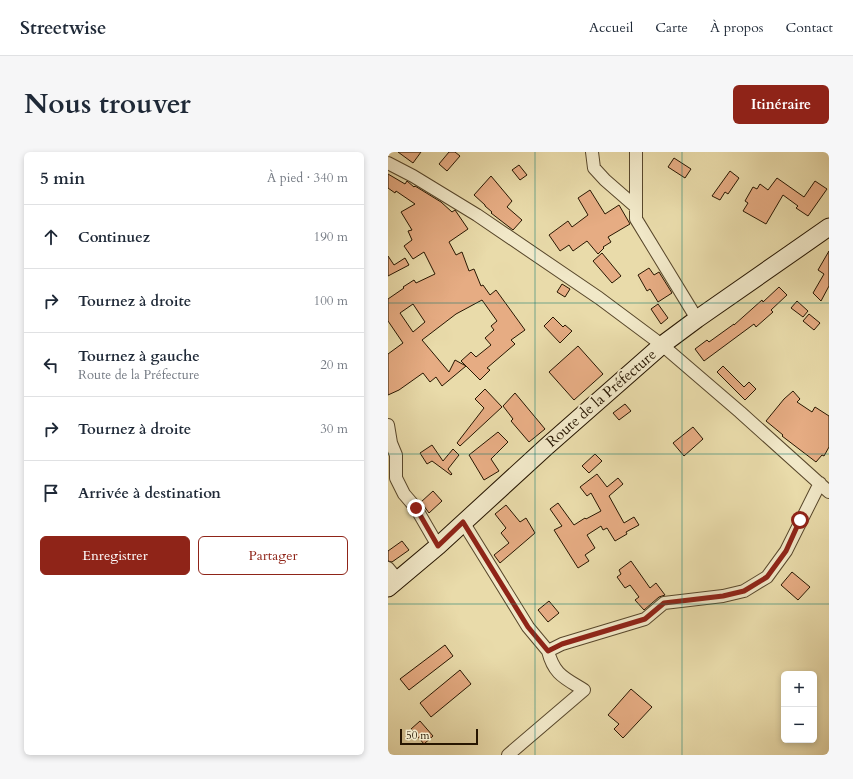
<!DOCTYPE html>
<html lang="fr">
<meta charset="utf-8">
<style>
:root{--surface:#fff;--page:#f6f6f7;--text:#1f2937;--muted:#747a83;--line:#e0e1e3;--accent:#8f2418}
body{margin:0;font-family:Cardo,serif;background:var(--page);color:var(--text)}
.controls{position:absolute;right:12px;bottom:12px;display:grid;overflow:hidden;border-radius:6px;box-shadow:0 2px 6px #0003}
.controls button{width:36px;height:36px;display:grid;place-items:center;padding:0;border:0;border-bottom:1px solid var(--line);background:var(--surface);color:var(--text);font:20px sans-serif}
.scale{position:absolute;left:12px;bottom:10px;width:78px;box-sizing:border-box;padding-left:4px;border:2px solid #271601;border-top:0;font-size:11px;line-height:14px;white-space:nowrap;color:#271601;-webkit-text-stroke:3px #f1e8c8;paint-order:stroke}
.stop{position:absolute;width:12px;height:12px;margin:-9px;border:3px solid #8f2418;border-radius:50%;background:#fff}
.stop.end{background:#8f2418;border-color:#fff;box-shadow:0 1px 4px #0008}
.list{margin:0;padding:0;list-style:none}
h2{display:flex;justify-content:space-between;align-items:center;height:52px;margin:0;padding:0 16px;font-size:17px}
h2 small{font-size:13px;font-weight:400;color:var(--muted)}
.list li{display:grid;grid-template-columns:26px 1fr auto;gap:12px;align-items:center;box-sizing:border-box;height:64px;padding:0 16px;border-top:1px solid var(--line)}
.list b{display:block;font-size:15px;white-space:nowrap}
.list p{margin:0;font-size:13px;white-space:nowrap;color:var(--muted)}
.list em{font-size:13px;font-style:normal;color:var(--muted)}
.actions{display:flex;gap:8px;padding:12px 16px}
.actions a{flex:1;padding:9px 0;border:1px solid var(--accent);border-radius:6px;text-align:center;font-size:14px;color:var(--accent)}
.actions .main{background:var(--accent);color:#fff}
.icon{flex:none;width:22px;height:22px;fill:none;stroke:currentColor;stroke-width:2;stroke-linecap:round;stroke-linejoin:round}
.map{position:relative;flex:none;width:441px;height:603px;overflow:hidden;border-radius:6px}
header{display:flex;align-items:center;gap:24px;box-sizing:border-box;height:56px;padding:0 20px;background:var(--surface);border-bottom:1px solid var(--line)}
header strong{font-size:19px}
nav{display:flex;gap:22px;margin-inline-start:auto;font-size:14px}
.intro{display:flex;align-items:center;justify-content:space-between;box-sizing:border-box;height:96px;padding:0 24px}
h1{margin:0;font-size:28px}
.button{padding:10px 18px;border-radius:6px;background:var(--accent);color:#fff;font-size:14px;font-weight:700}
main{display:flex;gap:24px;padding:0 24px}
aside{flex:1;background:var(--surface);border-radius:6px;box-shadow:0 2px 6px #0003}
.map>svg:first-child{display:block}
.building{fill:#e6ac83;stroke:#271601;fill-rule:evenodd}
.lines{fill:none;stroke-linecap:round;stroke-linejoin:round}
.street-casing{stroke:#58472b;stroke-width:14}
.secondary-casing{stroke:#271601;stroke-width:19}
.street{stroke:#f1e8c8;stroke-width:12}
.secondary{stroke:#f1e8c8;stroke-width:17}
.route{stroke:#8f2418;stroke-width:5}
.grid{fill:none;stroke:#0f766e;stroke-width:1;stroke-opacity:0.55}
.labels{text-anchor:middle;stroke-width:4;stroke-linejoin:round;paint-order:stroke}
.street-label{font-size:15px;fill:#271601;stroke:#f1e8c8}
</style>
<header>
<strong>Streetwise</strong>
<nav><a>Accueil</a><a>Carte</a><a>À propos</a><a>Contact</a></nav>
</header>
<div class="intro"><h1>Nous trouver</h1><a class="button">Itinéraire</a></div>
<main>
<aside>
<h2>5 min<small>À pied · 340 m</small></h2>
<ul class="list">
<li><svg class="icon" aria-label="ahead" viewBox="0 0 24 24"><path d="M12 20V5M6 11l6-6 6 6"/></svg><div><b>Continuez</b></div><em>190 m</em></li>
<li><svg class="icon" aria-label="right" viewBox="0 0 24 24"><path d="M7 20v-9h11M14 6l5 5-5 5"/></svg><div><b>Tournez à droite</b></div><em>100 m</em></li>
<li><svg class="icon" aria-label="left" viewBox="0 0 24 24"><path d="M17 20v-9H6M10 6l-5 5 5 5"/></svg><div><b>Tournez à gauche</b><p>Route de la Préfecture</p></div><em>20 m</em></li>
<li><svg class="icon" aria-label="right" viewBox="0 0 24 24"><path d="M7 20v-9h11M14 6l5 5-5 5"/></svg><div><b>Tournez à droite</b></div><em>30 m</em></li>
<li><svg class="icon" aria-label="arrive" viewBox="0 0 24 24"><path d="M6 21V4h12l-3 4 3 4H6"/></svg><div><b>Arrivée à destination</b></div></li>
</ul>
<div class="actions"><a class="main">Enregistrer</a><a>Partager</a></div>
</aside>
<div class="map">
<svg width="441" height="603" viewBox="0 0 441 603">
<rect width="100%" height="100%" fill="#e9dbaa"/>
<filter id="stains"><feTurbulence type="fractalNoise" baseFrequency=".005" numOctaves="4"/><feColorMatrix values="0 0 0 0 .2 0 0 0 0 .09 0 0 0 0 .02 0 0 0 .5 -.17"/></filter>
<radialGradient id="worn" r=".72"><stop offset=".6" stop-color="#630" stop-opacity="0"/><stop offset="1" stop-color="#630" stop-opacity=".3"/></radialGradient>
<path class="building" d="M10,0H33L25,11Z
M61,0H67L72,4L59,19L51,12Z
M286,6L303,17L297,26L280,15Z
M131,13L139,23L132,28L124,18Z
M342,19L351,26L340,42L337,40L332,48L324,44Z
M0,22L17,32L19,29L26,35L27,34L53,50L64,60L67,58L80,77L61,90L68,103L74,100L81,119L86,117L93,134L95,133L102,143L108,138L137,178L123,188L127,192L99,216L102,218L92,228L73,209L83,200L88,205L103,193L97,186L106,178L103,174L109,169L94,148L68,162L34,188L61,220L67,208L78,214L54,234L48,225L42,230L35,221L11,238L0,243V202L15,191L0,169V147L16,136L15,135L26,128L28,131L47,122L36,100L25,107L16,94L24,88L20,79L24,78L13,60L27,52L8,39L7,41L0,36ZM25,152L37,170L25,180L12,161Z
M103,24L124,49L119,55L134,68L125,78L103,61L104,60L97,54V53L86,43Z
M389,26L416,45L427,29L439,37L420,64L408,56L410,54L395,43L378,72L355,59L360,51L357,49L365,35L369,37L372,32L380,38Z
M202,38L217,62L231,53L242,72L220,85L223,90L215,95L216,96L210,102L199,89L185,99L181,93L172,99L161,83L180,69L184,75L200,63L190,46Z
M441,99V134L433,149L425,141L436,122L430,118Z
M214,101L233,124L224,131L205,109Z
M0,104L6,113L17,106L21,113L0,124Z
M261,116L266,123L271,120L284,141L270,150L262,137L259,139L250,123Z
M174,132L182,137L177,145L169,140Z
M391,135L399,143L383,158L385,160L368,175L366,172L316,209L307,197L319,188L321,190L346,172V173L374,148L375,150Z
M409,149L420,159L415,165L403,156Z
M270,152L280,166L273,172L263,157Z
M421,162L432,171L426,178L415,169Z
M165,165L175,175L177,173L184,179L172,191L156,174Z
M190,194L215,222L186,248L161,220Z
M335,214L356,235L361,230L368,237L357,248L329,220Z
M97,237L114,255L72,294L69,291L96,256L87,247Z
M405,239L412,247L409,250L424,260L427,255L441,264V295L436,304L434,303L428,310L394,284L395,283L378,269L396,247Z
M127,241L157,277L141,290L123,269L125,267L115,254Z
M237,252L243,259L231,268L225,261Z
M305,275L315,287L296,304L285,291Z
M110,280L120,290L103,307L111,319L96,328L81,303Z
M44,293L55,309L65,297L71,303L60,317L64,322L63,323L44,309L39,312L32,301Z
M207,302L214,309L201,321L194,314Z
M209,322L219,335L230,326L235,332L221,344L236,371L246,365L251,373L238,380L239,382L227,389L219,376L215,378L213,374L199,383L207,396L197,403L201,409L190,416L166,378L174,374L162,357L170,351L186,373L197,366L198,367L213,359L203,341L199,344L192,335Z
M45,339L54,349L41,361L33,350Z
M118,353L132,370L138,366L147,381L112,411L106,403L121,391L113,381L118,376L107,362Z
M14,389L21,398L4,410L0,409V399Z
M243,409L262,436L268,431L277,443L271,445L256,458L247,448L251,445L242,433L237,436L229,425L233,422L231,418Z
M404,420L422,435L410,448L393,433Z
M161,449L171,461L160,470L150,458Z
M57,493L65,504L21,538L12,527Z
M72,518L83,532L43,565L32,551Z
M243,537L264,555L235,586L226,577L231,572L220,563Z
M32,569L45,584L36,592L23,577Z"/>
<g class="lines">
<g class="street-casing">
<path id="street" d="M204,0L206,16L217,28L248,55
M248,0V67L309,167
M0,11L25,24L89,63L211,146L274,193L352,260L441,340
M0,273L3,291L8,303V326L16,342L28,356L50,394
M75,370L140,475L160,499L174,492L257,467L276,451L335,444L356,439L379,425L398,399L432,331
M0,416L10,428
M120,603L196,538C177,526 166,523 160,499"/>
</g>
<g class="secondary-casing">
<path id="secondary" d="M0,436L50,394L158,295L274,193L309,167L441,75"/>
</g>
<use href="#street" class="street"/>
<use href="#secondary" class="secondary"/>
</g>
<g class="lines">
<path class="route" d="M28,356L50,394L75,370L140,475L160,499L174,492L257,467L276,451L335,444L356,439L379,425L398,399L412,368"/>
</g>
<path class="grid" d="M147,0V603M294,0V603M0,151H441M0,302H441M0,452H441"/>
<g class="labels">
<g class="street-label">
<text transform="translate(213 246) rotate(-41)" y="5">Route de la Préfecture</text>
</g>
</g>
<rect width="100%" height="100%" filter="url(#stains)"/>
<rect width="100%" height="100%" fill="url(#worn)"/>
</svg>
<div class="controls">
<button>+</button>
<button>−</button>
</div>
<div class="scale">50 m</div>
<div class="stop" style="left:412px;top:368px"></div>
<div class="stop end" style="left:28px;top:356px"></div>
</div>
</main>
